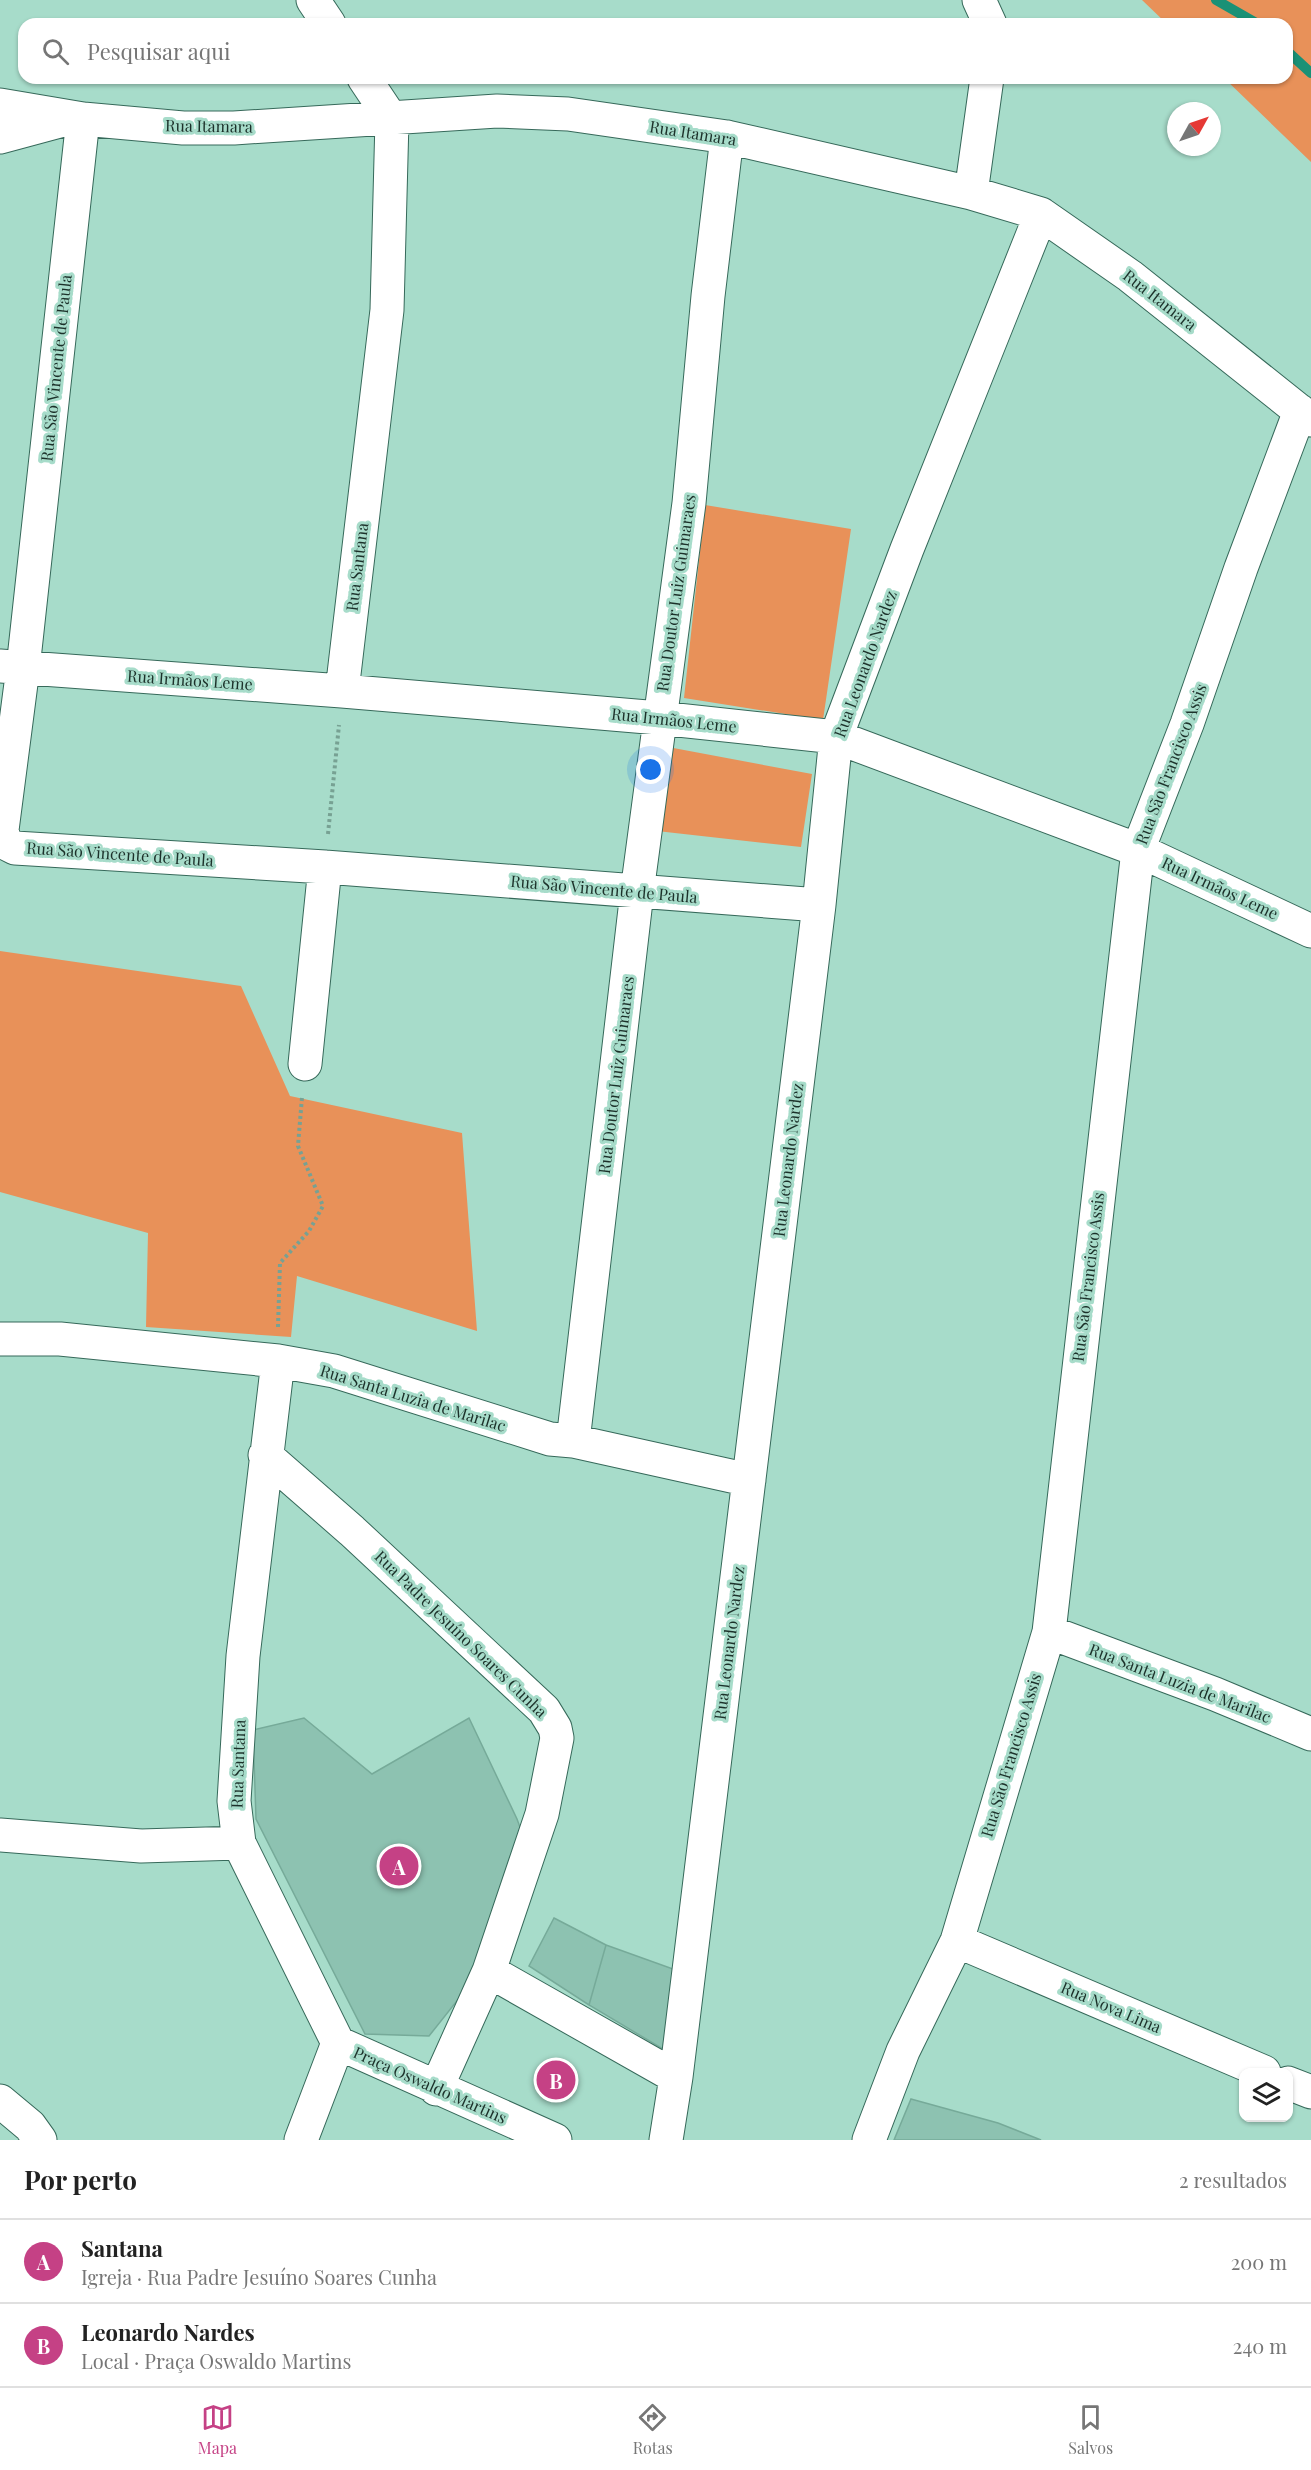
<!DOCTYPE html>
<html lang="pt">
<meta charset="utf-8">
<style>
:root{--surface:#fff;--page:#f2f2f2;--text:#222;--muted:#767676;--line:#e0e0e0;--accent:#c54185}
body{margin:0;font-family:"Playfair Display",serif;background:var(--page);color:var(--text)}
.controls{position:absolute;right:18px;bottom:18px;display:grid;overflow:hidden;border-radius:12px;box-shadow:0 2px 4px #0004}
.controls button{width:54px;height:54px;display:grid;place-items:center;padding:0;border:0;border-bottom:2px solid var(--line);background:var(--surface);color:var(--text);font:30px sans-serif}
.compass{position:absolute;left:1167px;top:102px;width:54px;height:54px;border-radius:50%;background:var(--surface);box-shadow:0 2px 4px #0004;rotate:50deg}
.you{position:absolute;left:651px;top:770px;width:21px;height:21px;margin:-15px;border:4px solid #fff;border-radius:50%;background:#1a73e8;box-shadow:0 0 0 9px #1a73e833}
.badge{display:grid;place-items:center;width:39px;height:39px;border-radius:50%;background:var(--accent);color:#fff;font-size:20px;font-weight:700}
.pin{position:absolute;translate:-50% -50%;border:3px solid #fff;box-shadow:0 2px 6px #0006}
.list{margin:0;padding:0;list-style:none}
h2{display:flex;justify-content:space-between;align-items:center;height:78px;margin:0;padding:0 24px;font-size:26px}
h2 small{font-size:20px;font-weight:400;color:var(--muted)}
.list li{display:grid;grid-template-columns:39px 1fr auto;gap:18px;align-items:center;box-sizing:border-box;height:84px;padding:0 24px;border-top:2px solid var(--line)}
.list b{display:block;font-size:22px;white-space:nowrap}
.list p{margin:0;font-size:20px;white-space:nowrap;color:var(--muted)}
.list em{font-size:20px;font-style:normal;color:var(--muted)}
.icon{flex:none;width:33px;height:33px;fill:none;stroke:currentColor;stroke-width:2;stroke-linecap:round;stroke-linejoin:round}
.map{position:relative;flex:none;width:1311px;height:2140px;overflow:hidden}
.search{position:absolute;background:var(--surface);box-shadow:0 2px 4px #0004;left:18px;right:18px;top:18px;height:66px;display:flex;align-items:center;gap:15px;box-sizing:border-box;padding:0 21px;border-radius:18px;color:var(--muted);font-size:22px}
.sheet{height:246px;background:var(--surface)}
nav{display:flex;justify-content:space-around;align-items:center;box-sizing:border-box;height:84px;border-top:2px solid var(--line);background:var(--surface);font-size:16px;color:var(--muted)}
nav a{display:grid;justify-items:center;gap:3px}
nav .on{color:var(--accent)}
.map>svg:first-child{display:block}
.green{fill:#e89159}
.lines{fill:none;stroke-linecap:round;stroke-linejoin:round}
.stream{stroke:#1a9176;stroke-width:10}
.building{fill:#8dc2b1;stroke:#76aa99;stroke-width:1.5}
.minor-casing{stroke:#36695a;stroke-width:35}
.path{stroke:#77a193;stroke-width:4;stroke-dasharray:3 3;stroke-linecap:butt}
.minor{stroke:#fff;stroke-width:33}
.labels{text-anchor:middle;stroke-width:6;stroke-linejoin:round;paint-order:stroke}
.street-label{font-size:16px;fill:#1c312a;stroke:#a7dcca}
</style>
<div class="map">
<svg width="1311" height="2140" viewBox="0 0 1311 2140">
<rect width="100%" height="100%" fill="#a7dcca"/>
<path class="green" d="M1142,0H1311V162L1224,78H1287V24H1167Z
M705,505L851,529L823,720L684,698Z
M668,747L812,774L801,847L648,830Z
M0,951L241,986L290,1096L462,1133L477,1331L297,1276L291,1337L146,1327L148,1233L0,1192Z"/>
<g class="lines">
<path class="stream" d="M1216,0L1258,24
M1287,51L1311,73"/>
</g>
<path class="building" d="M304,1718L372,1774L469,1718L517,1819L525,1841L472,1982L429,2036L365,2034L256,1819L253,1730Z
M554,1918L606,1945L589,2005L529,1966Z
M606,1945L673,1969L668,2052L589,2005Z
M911,2099L998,2123L1041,2140H894Z"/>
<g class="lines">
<g class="minor-casing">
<path id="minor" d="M313,0L329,24
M979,0L990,24
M0,105L83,119L183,128H234L497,111L568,114L727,137L971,193L1041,214L1130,276L1311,420
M83,119L23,668L2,830L5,843L15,848L325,867L819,905
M0,137L63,120
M971,193L987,78
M0,666L342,691L659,718L836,737L1138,850L1311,931
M342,691L387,310L392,120L364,78
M305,1064L325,867
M0,1339H60L278,1361L334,1371L550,1439L573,1441L749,1480
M278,1361L243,1656L234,1801L239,1843L338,2043L301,2140
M573,1441L637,892L689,503L708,296L727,137
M265,1455L352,1531L544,1710L555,1728L557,1738L542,1814L489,1971L436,2089
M1049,1632L1215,1694L1311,1734
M0,1835L141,1846L239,1843
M957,1941L1264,2072
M489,1971L676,2077
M338,2043L555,2140
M1288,2083L1311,2092
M0,2101L30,2126L40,2140
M666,2140L676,2077L819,905L836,737L907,549L1041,214
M869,2140L903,2051L957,1941L1049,1632L1138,850L1187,724L1241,568L1300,411"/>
</g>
<path class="path" d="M328,834L339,725
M278,1327L280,1263L309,1231L323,1206L298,1146L302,1097"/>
<use href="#minor" class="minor"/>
</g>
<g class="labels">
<g class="street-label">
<text transform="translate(209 126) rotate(1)" y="6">Rua Itamara</text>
<text transform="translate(693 133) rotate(9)" y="6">Rua Itamara</text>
<text transform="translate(1160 300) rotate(38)" y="6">Rua Itamara</text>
<text transform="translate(56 368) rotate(-84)" y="6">Rua São Vincente de Paula</text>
<text transform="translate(357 567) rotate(-83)" y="6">Rua Santana</text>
<text transform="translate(676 593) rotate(-82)" y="6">Rua Doutor Luiz Guimaraes</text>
<text transform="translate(865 664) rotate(-70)" y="6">Rua Leonardo Nardez</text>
<text transform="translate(190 680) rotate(4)" y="6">Rua Irmãos Leme</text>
<text transform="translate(674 720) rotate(6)" y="6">Rua Irmãos Leme</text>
<text transform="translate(1171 764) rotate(-69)" y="6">Rua São Francisco Assis</text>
<text transform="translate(120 854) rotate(4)" y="6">Rua São Vincente de Paula</text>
<text transform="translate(1220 888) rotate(25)" y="6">Rua Irmãos Leme</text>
<text transform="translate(604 889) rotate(5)" y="6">Rua São Vincente de Paula</text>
<text transform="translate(616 1075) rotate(-83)" y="6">Rua Doutor Luiz Guimaraes</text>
<text transform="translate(788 1160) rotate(-83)" y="6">Rua Leonardo Nardez</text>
<text transform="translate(1088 1277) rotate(-83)" y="6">Rua São Francisco Assis</text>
<text transform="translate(413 1398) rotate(17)" y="6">Rua Santa Luzia de Marilac</text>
<text transform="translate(461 1634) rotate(44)" y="6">Rua Padre Jesuíno Soares Cunha</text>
<text transform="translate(729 1643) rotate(-83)" y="6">Rua Leonardo Nardez</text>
<text transform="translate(1180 1683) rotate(21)" y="6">Rua Santa Luzia de Marilac</text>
<text transform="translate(1011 1755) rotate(-73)" y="6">Rua São Francisco Assis</text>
<text transform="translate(238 1764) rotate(-88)" y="6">Rua Santana</text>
<text transform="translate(1111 2007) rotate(23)" y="6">Rua Nova Lima</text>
<text transform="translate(430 2085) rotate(24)" y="6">Praça Oswaldo Martins</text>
</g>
</g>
</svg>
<div class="controls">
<button><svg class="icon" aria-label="layers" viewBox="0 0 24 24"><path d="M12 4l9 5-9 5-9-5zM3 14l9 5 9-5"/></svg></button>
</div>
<svg class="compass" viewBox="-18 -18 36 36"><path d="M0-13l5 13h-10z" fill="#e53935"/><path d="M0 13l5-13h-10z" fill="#767676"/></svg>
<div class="you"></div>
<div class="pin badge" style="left:399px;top:1866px">A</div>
<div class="pin badge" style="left:556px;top:2080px">B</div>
<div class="search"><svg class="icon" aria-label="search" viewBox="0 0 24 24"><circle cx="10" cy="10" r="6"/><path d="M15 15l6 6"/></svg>Pesquisar aqui</div>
</div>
<section class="sheet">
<h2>Por perto<small>2 resultados</small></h2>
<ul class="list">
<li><span class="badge">A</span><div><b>Santana</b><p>Igreja · Rua Padre Jesuíno Soares Cunha</p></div><em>200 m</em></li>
<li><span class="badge">B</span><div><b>Leonardo Nardes</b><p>Local · Praça Oswaldo Martins</p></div><em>240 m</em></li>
</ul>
</section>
<nav>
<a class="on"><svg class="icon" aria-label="map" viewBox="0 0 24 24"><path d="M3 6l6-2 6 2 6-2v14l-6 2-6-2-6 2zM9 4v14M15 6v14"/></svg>Mapa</a>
<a><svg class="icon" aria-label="directions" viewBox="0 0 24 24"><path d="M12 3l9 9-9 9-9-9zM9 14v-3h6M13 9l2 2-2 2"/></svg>Rotas</a>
<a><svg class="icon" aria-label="saved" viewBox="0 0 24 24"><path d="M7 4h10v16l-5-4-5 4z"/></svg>Salvos</a>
</nav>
